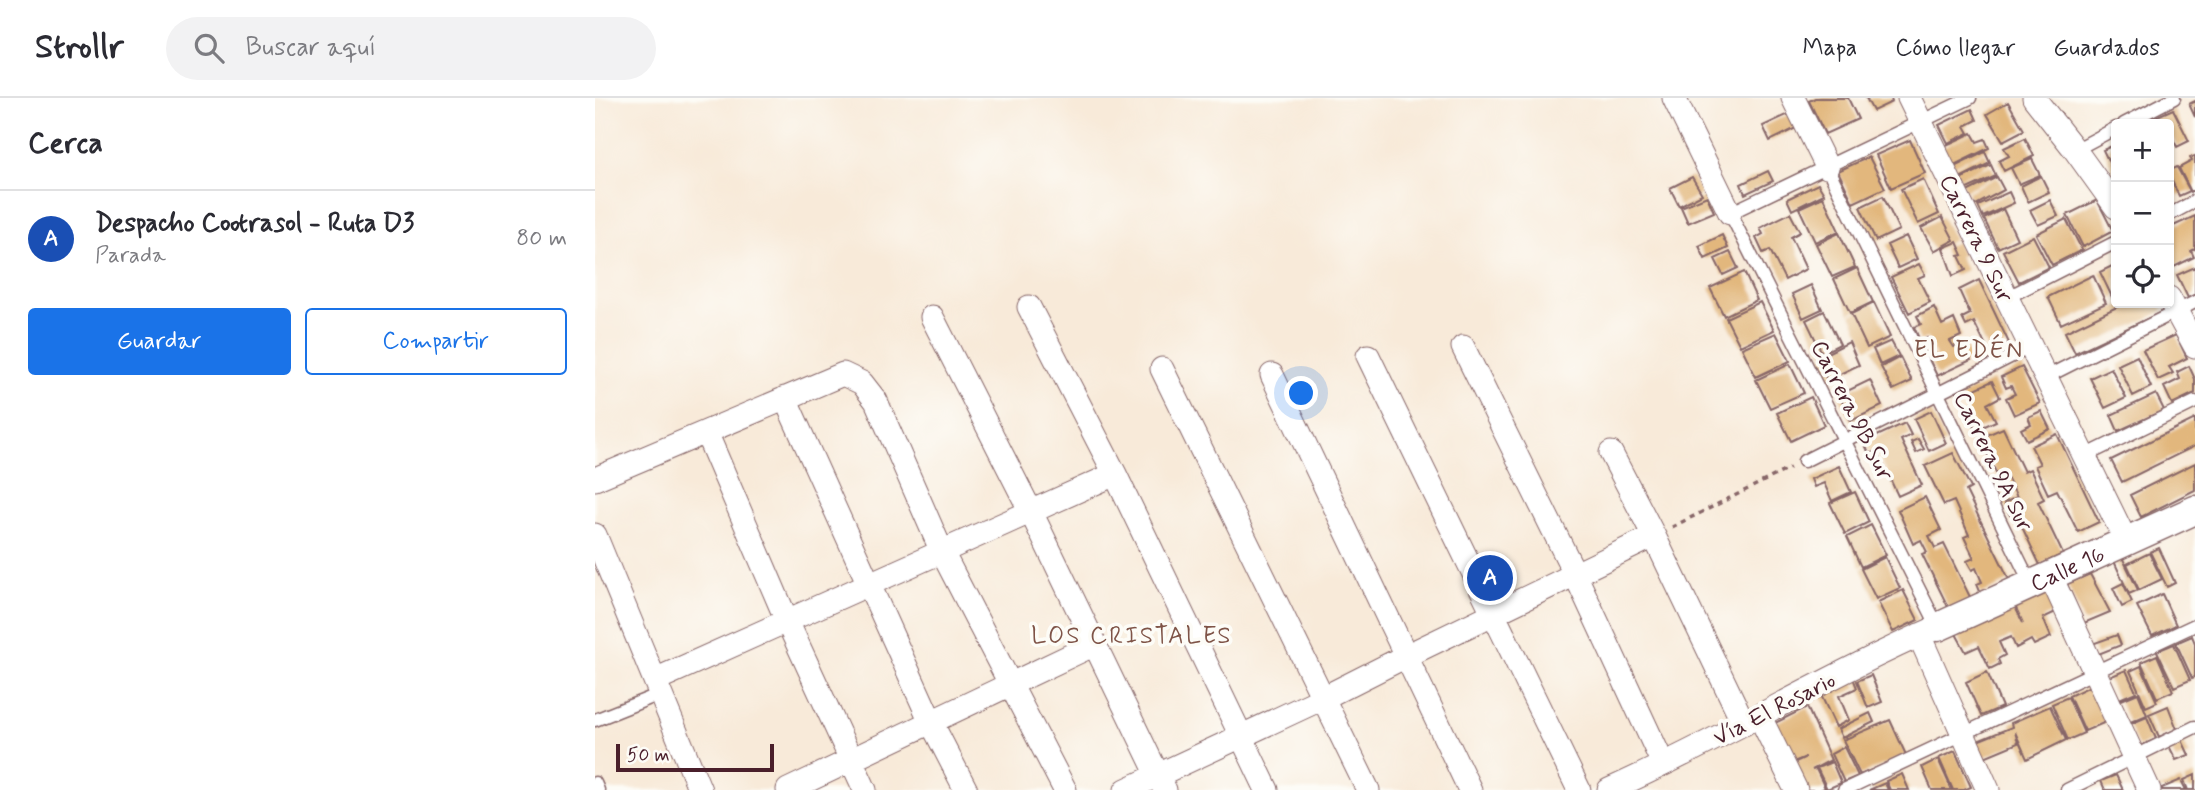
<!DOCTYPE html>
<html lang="es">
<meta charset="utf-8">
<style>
:root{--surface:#fff;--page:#f2f2f3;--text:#2b2b33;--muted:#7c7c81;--line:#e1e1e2;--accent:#1a73e8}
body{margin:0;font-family:Mynerve,sans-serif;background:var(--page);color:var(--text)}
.controls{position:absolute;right:21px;top:21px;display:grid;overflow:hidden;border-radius:7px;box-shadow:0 2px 5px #0004}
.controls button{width:63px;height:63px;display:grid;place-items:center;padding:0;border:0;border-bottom:2px solid var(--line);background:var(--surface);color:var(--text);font:35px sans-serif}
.scale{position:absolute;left:21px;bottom:18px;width:158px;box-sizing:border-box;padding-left:7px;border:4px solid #4a1f2b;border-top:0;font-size:19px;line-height:24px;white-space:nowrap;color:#4a1f2b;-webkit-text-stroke:5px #fdfcf7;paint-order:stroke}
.you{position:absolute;left:707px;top:296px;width:24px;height:24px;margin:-18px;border:5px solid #fff;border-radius:50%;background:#1a73e8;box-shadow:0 0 0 10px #1a73e833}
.badge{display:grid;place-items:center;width:46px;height:46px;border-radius:50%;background:var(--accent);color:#fff;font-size:23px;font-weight:700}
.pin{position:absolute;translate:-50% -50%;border:4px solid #fff;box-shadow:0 2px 7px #0006}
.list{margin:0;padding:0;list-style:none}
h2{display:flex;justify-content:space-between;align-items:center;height:91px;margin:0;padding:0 28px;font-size:30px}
h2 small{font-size:23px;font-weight:400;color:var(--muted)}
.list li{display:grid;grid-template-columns:46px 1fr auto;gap:21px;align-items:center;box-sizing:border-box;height:98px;padding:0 28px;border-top:2px solid var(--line)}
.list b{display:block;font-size:26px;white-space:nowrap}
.list p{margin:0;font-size:23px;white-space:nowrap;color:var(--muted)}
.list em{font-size:23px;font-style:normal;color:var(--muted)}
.actions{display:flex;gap:14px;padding:21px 28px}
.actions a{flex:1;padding:16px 0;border:2px solid var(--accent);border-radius:7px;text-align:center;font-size:24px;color:var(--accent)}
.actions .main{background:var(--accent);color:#fff}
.icon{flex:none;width:38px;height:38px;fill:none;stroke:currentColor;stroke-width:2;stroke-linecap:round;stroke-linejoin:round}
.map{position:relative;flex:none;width:1600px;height:692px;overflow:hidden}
header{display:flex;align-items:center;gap:42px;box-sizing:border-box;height:98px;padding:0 35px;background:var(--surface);border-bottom:2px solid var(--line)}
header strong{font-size:33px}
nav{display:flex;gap:38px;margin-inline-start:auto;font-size:24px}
.search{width:490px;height:63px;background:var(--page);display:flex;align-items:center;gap:18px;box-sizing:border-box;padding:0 24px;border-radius:38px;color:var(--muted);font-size:26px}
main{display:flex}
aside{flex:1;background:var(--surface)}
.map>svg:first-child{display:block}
.building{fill:#e2b77d}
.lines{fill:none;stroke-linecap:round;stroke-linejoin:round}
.service-casing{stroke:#876668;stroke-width:15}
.minor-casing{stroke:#876668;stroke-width:25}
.tertiary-casing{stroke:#876668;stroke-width:31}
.path{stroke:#876668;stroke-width:3.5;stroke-dasharray:5 5;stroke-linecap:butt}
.service{stroke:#fff;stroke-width:12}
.minor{stroke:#fff;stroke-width:23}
.tertiary{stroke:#fff;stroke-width:28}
.labels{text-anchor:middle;stroke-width:7;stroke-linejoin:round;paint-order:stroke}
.street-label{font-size:23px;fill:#4a1f2b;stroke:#fdfcf7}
.neighbourhood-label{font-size:24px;letter-spacing:2px;fill:#7f5448;stroke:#fdfcf7}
</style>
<header>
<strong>Strollr</strong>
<div class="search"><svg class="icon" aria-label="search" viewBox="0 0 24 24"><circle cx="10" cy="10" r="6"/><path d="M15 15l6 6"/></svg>Buscar aquí</div>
<nav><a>Mapa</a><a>Cómo llegar</a><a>Guardados</a></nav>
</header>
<main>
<aside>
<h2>Cerca<small></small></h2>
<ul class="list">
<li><span class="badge" style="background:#1a4fb4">A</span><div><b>Despacho Cootrasol - Ruta D3</b><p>Parada</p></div><em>80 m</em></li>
</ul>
<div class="actions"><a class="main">Guardar</a><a>Compartir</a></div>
</aside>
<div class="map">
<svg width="1600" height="692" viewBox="0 0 1600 692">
<rect width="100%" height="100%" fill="#fdfcf7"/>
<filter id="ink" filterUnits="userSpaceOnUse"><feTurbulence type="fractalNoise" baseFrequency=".0143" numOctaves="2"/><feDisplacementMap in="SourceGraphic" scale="14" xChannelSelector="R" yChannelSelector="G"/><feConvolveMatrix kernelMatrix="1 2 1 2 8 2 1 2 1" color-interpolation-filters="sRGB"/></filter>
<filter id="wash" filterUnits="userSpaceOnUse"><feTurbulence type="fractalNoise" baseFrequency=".00686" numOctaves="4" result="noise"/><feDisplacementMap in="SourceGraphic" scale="28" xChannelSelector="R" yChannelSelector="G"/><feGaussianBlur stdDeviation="1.57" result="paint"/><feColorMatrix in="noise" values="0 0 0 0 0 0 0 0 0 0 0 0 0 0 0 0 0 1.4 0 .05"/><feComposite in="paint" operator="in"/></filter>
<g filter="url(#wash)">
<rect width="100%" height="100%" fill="#f8ead9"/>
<g id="blocks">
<path class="building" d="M1220,0H1253L1263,21L1230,36L1214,3Z
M1271,0H1296L1297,4L1278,13Z
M1600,3V19L1594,6Z
M1413,4L1429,32L1408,43L1392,16Z
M1377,11L1382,22L1370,28L1374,35L1353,45L1344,27Z
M1578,11L1594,43L1582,49L1576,37L1574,38V26H1559L1556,21Z
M1194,16L1201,30L1175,43L1168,28Z
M1377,35L1382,44L1390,41L1394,50L1357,68L1347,49Z
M1430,40L1439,58L1409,73L1404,63L1414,58L1409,50Z
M1315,42L1330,75L1296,90L1281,57Z
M1521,46V79L1508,52Z
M1390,54L1395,65L1365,80L1359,69Z
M1600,58V92L1596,94L1584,70L1597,63L1595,60Z
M1274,59L1290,90L1258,105L1243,73Z
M1437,61L1445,77L1424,86L1416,70Z
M1396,67L1401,78L1370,92L1365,81Z
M1582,69L1595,93L1584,98L1574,77V73Z
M1173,73L1178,83L1150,96L1146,86Z
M1446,78L1454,94L1433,104L1426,88Z
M1097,79L1107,96L1084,108L1075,90Z
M1402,79L1409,92L1379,108L1372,94Z
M1328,81L1344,116L1323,126L1306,91Z
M1223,86L1229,96L1197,112L1192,101Z
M1414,94L1419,105L1388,119L1383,108Z
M1112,98L1119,114L1093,125L1086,109Z
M1288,98L1304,132L1281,143L1265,109Z
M1228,99L1244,133L1220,144L1204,110Z
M1455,102L1463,118L1443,127L1435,112Z
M1502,102L1518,133L1488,149L1472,117Z
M1408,111L1422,141L1403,150L1389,121Z
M1195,115L1205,134L1196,139L1211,171L1190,182L1175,152L1168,155L1161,140L1168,136L1165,130Z
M1600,118V151L1596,153L1599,159L1577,170L1574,163V130Z
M1347,119L1359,142L1339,153L1326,130Z
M1471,121L1487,152L1457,167L1441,136Z
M1244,135L1260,169L1237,179L1221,146Z
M1127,137L1133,150L1110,161L1104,148Z
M1311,138L1322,161L1303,170L1292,147Z
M1438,138L1454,169L1424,184L1408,153Z
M1362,144L1368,157L1364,158L1371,172L1358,178L1348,150Z
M1135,154L1143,170L1128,177L1120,161Z
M1324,166L1330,177L1323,180L1335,204L1314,215L1296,179Z
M1521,166V199L1518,201L1505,174Z
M1600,169V196L1593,200L1582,177Z
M1262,170L1278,204L1255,215L1239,181Z
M1149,174L1162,202L1129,218L1115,190Z
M1498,177L1511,205L1466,226L1453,199Z
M1384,182L1414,245L1394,255L1379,224L1371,228L1367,220L1375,216L1364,192Z
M1216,187L1227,211L1208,220L1197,196Z
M1165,204L1179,232L1145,248L1131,220Z
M1279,205L1295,239L1272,250L1256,216Z
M1530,205H1564L1569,213L1480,255L1470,234Z
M1339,209L1347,227L1359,221L1366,238L1355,243L1359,249L1368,245L1376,262L1342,278L1334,261L1341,258L1332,240L1325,243L1319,229L1326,226L1322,218Z
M1229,213L1245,246L1227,255L1211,222Z
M1181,235L1195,263L1161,279L1147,250Z
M1581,237L1592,260L1574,269L1578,275L1563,282L1548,252Z
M1296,243L1304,258L1285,267L1278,251Z
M1254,244L1264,267L1232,282L1222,260Z
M1542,258L1556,289L1538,298L1523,267Z
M1305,259L1317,283L1298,292L1286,269Z
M1195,266L1209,295L1175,310L1161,282Z
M1594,268L1600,281V295L1577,306L1569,289L1585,281L1582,274Z
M1427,269L1445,305L1419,317L1411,300L1420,296L1416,288L1411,290L1406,279Z
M1516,270L1531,300L1510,310L1495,280Z
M1275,282L1287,308L1256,323L1244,297Z
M1397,283L1405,299L1392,306L1401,323L1381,332L1365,298Z
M1561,296L1569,312L1523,333L1516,317Z
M1216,299L1229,327L1196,343L1182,315Z
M1336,313L1351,345L1334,353L1319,321Z
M1446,313L1455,331L1432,342L1426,331L1436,326L1433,319Z
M1600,321V348L1527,384L1516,362Z
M1310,325L1316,337L1306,342L1327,387L1303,398L1282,353L1274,356L1269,344Z
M1408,330L1429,374L1435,371L1449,401L1443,404L1468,456L1445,467L1420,414L1415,417L1409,405L1422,399L1409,373L1402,377L1385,340Z
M1462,336L1504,424L1483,434L1462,392L1453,396L1440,368L1445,366L1436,348Z
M1323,341L1329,351L1321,355L1316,344Z
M1358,355L1376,390L1371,393L1415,483L1386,496L1382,486L1387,484L1381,470L1377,472L1372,463L1379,460L1369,439L1374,437L1359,403L1349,407L1330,368Z
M1600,365V392L1546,419L1535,397Z
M1244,368L1256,394L1237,403L1229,385L1219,389L1216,381Z
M1260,394L1274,424L1250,436L1235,405Z
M1330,399L1346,432L1334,438L1340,450L1349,446L1376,501L1354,511L1327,456L1332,454L1326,442L1318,446L1303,412Z
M1276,427L1291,457L1266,469L1252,439Z
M1564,450L1580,485L1572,489L1555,454Z
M1554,455L1567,481L1544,492L1532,466Z
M1526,457L1543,492L1534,496L1518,461Z
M1290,459L1305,490L1281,501L1266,471Z
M1495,476L1515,514L1489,525L1472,486Z
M1528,485L1537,504L1527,509L1518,490Z
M1454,491L1465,512L1448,520L1456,539L1439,547L1436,542L1421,550L1416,539L1404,544L1410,557L1403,561L1405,566L1395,571L1384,548L1371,554L1360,534L1419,507L1428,525L1420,508Z
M1308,492L1323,522L1298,534L1283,504Z
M1567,496L1581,527L1557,538L1542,508Z
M1522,537L1526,547L1501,557L1497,546Z
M1597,538L1600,545V579L1597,580L1581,545Z
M1579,546L1595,582L1579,589L1562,553Z
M1562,557L1578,593L1562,600L1546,564Z
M1546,568L1562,604L1551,609L1535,573Z
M1531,572L1541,594L1522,602L1512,580Z
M1392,574L1407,609L1386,618L1371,584Z
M1276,577L1287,604L1273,610L1262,583Z
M1258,580L1262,590L1244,598L1254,622L1241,629L1225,595Z
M1495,588L1511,624L1490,633L1474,598Z
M1543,595L1552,617L1533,625L1524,603Z
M1473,599L1489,635L1473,642L1457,606Z
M1455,608L1471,642L1432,661L1420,634L1423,645L1387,660L1380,644L1417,629L1416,625Z
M1573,608L1582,631L1564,639L1554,616Z
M1212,609L1236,662L1217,672L1221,671L1230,690L1225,692H1205L1194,667L1211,659L1196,665L1178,626Z
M1275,615L1279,624L1247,640L1243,631Z
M1552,619L1561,641L1543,649L1533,627Z
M1295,622L1311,657L1265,677L1248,642Z
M1586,640L1594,657L1581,662L1573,646Z
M1249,649L1263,678L1249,684L1236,656Z
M1360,653L1376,689L1369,692H1358L1344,660Z
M1343,661L1357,692H1337L1327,669Z
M1237,664L1246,685L1232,691L1222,670Z
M1307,676L1314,692H1295L1291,683Z
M1521,677L1528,692H1510L1506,683Z
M1600,677V692H1593L1589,682Z
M1586,682L1591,692H1562Z
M1290,685L1293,692H1274Z"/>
</g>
</g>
<g filter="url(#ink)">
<use href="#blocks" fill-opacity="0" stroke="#876668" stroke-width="2"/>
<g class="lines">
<g class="service-casing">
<path id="service" d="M1529,26L1579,0
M1480,52L1521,30
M1232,69L1436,486
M1574,117L1600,103
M1411,200L1521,144
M1451,279L1600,204
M1490,358L1600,304
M1209,363L1435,249
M1343,529L1135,115L1375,0
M0,622L65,596
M0,685L3,692
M1249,692L1600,527
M1472,692L1600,629"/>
</g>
<g class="minor-casing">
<path id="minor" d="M1079,0L1135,115
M1198,0L1232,69
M1314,0L1532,445
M1439,0L1480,52L1521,109
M1574,200L1600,248
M434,209L520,376L672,692
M337,219L436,414L570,692
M868,249L980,476L1068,666
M773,258L984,692
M567,271L773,692
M677,277L875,692
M190,300L336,624L371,692
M111,334L192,523L270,692
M1016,355L1059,438L1149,626
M0,381L248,276L267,285L281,303L347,454L470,692
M0,437L105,692
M1456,479L1554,692
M1324,537L1393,692
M60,582L520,376
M1165,619L1201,692
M193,692L500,546
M531,692L728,600L811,558L1059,438
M1014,692C1126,642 1231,578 1343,529"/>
</g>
<g class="tertiary-casing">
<g id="tertiary">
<path id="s1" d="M1343,529L1600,412"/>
</g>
</g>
<path class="path" d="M1077,429L1195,370"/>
<use href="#service" class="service"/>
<use href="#minor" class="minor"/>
<use href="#tertiary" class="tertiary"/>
</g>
</g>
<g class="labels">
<g class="street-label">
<text transform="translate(1382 140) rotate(64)" y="8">Carrera 9 Sur</text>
<text transform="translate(1258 312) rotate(63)" y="8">Carrera 9B Sur</text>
<text transform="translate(1399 363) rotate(64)" y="8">Carrera 9A Sur</text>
<text dy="8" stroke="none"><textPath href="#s1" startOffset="142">Calle 16</textPath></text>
<text transform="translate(1179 610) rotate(-27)" y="8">Vía El Rosario</text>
</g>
<g class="neighbourhood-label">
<text x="1374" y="259">EL EDÉN</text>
<text x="537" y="545">LOS CRISTALES</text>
</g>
</g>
</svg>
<div class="controls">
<button>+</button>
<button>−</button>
<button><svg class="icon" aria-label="locate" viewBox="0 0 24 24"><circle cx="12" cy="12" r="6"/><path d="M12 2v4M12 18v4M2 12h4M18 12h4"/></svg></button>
</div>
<div class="scale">50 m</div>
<div class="you"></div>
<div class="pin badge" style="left:895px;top:480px;background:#1a4fb4">A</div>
</div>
</main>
